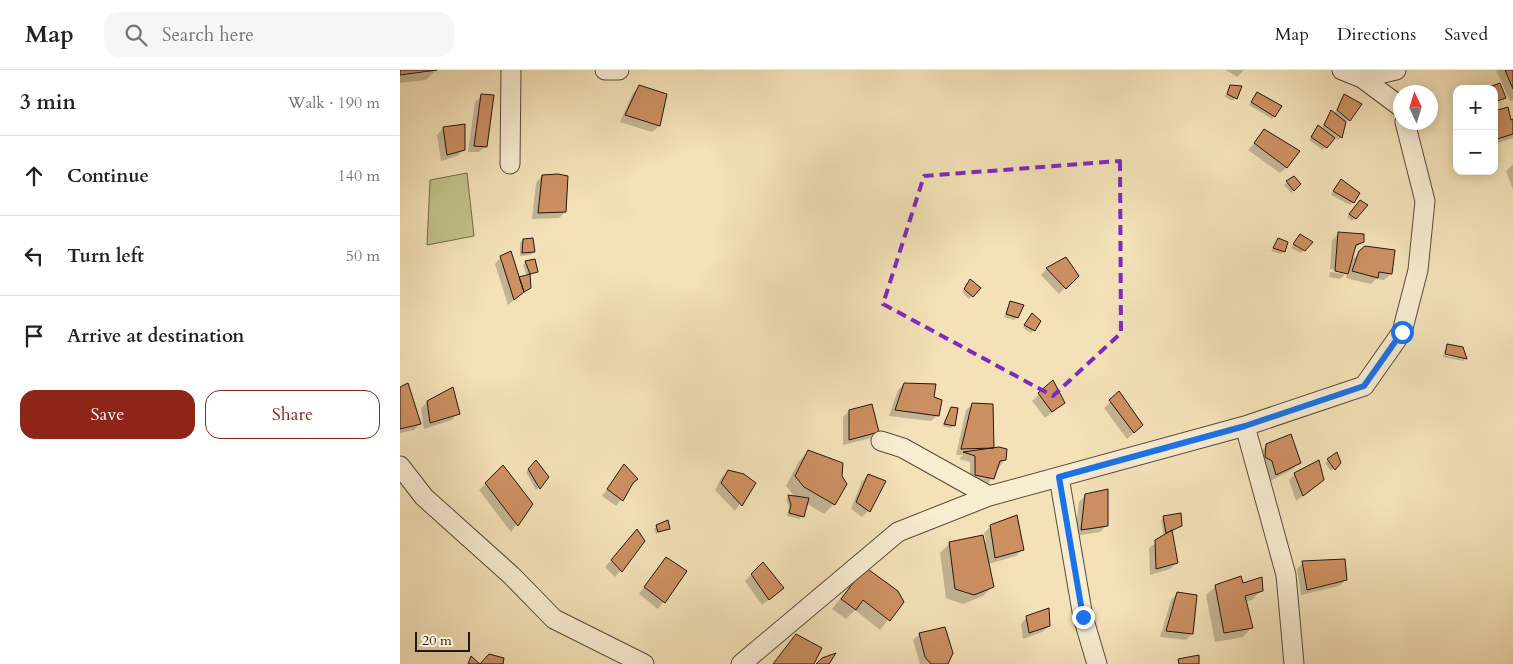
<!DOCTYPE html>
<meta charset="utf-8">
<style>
:root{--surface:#fff;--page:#f6f6f6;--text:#222;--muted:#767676;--line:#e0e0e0;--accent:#8f2418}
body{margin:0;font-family:Cardo,serif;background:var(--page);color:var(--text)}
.controls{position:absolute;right:15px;top:15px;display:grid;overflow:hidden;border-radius:10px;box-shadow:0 2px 12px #0003}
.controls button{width:45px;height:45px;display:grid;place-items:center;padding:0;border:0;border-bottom:1px solid var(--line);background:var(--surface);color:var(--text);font:25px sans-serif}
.compass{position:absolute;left:993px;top:15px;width:45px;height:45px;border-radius:50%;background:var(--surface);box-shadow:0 2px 12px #0003;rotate:356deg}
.scale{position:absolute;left:15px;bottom:12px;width:55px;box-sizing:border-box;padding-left:5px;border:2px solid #231710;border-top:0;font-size:14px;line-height:18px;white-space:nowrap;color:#231710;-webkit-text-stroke:4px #f8ecd1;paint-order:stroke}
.stop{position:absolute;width:15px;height:15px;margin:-11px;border:4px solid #1a73e8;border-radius:50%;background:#fff}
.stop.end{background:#1a73e8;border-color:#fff;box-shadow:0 1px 5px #0008}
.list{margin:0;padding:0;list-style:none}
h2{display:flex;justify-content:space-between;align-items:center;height:65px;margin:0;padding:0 20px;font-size:21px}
h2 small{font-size:16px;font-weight:400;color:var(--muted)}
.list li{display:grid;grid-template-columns:32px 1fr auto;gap:15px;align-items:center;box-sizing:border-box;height:80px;padding:0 20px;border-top:1px solid var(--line)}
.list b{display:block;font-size:19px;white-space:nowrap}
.list em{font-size:16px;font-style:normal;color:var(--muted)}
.actions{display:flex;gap:10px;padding:15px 20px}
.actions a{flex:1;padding:11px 0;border:1px solid var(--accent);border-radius:15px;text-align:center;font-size:18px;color:var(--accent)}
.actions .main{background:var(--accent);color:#fff}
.icon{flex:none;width:28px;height:28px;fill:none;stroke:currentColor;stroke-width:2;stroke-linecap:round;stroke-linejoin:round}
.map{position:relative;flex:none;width:1113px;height:594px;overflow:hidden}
header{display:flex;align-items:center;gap:30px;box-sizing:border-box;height:70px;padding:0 25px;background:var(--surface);border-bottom:1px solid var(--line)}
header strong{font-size:24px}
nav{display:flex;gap:28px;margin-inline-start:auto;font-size:18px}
.search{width:350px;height:45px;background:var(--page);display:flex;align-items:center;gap:12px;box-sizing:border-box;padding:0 18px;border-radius:15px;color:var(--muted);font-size:19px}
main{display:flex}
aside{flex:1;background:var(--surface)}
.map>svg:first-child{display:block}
.pitch{fill:#c1c18b;stroke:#726c4e}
.shadow{fill:#0003}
.building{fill:#cd9062;stroke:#231710}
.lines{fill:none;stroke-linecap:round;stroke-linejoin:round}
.minor-casing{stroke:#574a3a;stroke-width:21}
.minor{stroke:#f8ecd1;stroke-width:19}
.route{stroke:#1a73e8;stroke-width:6}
.marked{fill:none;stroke:#7b2cbf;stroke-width:4;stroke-dasharray:10 6;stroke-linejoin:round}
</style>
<header>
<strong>Map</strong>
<div class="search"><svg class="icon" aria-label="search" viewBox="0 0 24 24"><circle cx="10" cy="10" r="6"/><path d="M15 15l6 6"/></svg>Search here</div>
<nav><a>Map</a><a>Directions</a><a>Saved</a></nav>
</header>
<main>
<aside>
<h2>3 min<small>Walk · 190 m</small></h2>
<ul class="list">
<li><svg class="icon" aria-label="ahead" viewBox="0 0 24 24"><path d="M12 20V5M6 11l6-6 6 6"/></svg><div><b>Continue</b></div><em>140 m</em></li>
<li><svg class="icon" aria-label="left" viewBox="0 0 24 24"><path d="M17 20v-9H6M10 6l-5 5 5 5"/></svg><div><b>Turn left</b></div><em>50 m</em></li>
<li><svg class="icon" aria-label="arrive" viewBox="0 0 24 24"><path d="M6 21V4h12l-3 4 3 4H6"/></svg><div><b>Arrive at destination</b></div></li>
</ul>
<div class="actions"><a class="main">Save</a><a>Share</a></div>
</aside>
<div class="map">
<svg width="1113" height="594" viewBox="0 0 1113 594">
<rect width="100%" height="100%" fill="#f4e1b8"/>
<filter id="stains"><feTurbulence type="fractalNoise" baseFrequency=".004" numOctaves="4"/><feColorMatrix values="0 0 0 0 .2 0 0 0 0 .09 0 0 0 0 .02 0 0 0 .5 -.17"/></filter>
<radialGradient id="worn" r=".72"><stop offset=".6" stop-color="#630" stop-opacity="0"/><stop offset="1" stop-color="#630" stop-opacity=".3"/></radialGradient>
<path class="pitch" d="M67,103L74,166L27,175L30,110Z"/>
<path class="shadow" d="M0,0H36L26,10L0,13Z
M826,0H844L837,7Z
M1096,0H1113V30L1110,31Z
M830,16L840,17L833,31L825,27Z
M240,17L266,25L259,56L252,62L220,52L233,23Z
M857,24L874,46L872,49L849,35Z
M82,25L86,76L79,82H68L75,32Z
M944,26L949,50L945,52L941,67L938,70L935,67L923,80L909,70L918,56L921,59L929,44L932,42L934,44Z
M1094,42L1110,52L1113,50V68L1094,74Z
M64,55V79L57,86L41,91L37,65L43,58Z
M865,61L887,97L880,103L848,80Z
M1112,95H1113V119L1106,101Z
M142,106L165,142L159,148L132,149L136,113Z
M894,107L899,114L891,123L884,115Z
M939,113L953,132L950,135L931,125Z
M957,135H966L952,151L947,147Z
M939,164L963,171L954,179L950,192L960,182L991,204L984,210L976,209L971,214L946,208L948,201L940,209L929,207L930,202L944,204V202L930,199L932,170Z
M897,168L911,172L901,183L891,178Z
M123,170L134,182L131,185L120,186V173Z
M879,170L884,181L881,184L871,181Z
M101,187L118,208L127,206L123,195L125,193L134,191L136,201L129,206L120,225L108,235L95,194Z
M647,199L677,206L659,224L641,205Z
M570,210L580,218L569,229L562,222Z
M611,232L617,247L614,250L604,247Z
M632,244L634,260L631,263L623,258Z
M1047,276L1062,278L1065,288L1063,291L1043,287V285L1063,289V287L1044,283Z
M652,312L663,333L645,348L632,331Z
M504,314L533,328L538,345L531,351L489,346L498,320Z
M0,318L20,354L14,360L0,363Z
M719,323L742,355L727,369L704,338Z
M27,332L58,343L52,350L24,359L21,338Z
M573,334L593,378L605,389L587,415L570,412V392L559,389L563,385H556L566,340Z
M551,338L554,355L551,358L542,356Z
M449,341L478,362L471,368L443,375V347Z
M867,375L900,392L893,399L870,411L860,382Z
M409,381L441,407L446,414L434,434L424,444L406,433L400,449L387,446L389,438L386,429L388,427L396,428L386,416L399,391Z
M936,384L939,392L931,401L925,393Z
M136,392L148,407L136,420L126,402Z
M224,396L237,409L216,436L202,426Z
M103,397L131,434L111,462L79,420Z
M328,401L354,413L335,441L315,420L322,407Z
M895,404L916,416L896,431L889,410Z
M468,405L484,411L468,441L462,447L451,439L462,411Z
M686,425L707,455L700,462L675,466L679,432Z
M764,447L780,456L771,462L777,492L770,499L750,505L749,478L764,467L761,450Z
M257,456L268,459L256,464L254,459Z
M591,456L623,479L616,486L588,494L592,517L583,526L563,534L546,528L540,483L550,473L586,472L584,463Z
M231,467L243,471L215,507L205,497Z
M266,488L285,501L258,539L239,524Z
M903,493L946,510L939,516L901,525L897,499Z
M363,494L383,518L362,535L345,511Z
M456,509L502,532L480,560L455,540L446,549L432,539Z
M842,514L861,521L852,530L845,532L852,557L843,567L815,572L806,525L816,516Z
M777,523L792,564L786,570L760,567L771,530Z
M627,547L649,556L642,562L623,569L621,554Z
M520,564L552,583L547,594H520L513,570Z"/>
<path class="building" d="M0,0H37L0,5Z
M1105,0H1113V19Z
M1100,13L1106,28L1094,32V19H1084Z
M239,15L267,24L260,56L225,45Z
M830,15L842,16L837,29L827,24Z
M857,22L882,36L875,47L851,32Z
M81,24L94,25L87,77L74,76Z
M944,24L962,34L950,51L937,40Z
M1108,37L1111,50L1113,49V64L1094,70V41Z
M931,40L946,52L942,68L924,55Z
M65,54V80L47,85L43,57Z
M918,55L935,68L927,78L911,67Z
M864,59L900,81L887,98L854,73Z
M158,104L168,106L166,142L138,143L142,105Z
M894,106L901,114L894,121L886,111Z
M941,109L960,123L954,133L933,121Z
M960,130L968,135L956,149L949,144Z
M938,162L964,164V172L956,175L948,204L935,201Z
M900,164L913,172L905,181L893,174Z
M133,168L135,182L122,183L123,169Z
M878,168L888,172L885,182L873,178Z
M965,176L995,180L992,204L979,202L978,208L952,201L959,181Z
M111,181L124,222L114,230L100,186Z
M666,187L679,206L666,219L646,198Z
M135,189L138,202L130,204L125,191Z
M130,204L131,218L124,222L119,207Z
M570,209L581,218L573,227L564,219Z
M610,231L624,235L618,248L606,244Z
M632,243L641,251L635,261L624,255Z
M1047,274L1063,277L1067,289L1045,284Z
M653,310L665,333L652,342L638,323Z
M8,313L21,354L0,359V317Z
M504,313L536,314L534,327L542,330L539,346L495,340Z
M53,317L60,344L30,353L27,331Z
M719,321L743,355L734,363L709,330Z
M572,333L593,334L594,378L561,379Z
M472,334L479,362L449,370V340Z
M551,337L558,338L555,356L544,354Z
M891,364L901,393L876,405L872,391L865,387L866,374Z
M599,377L607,379L606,390L600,391L594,409L575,405V386L563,382Z
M408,380L443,393L442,406L447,414L435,435L404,417L395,406Z
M937,382L941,393L935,400L927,389Z
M136,390L149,407L140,419L128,399Z
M919,390L924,410L903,426L894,403Z
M224,394L238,409L233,413L223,431L207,419Z
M103,395L133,434L118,456L85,413Z
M328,400L344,404L356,413L342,436L321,413Z
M468,404L486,411L470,442L456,432Z
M708,419V456L681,460L685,424Z
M388,425L409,428L404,447L389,443L391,435Z
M781,443L782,456L766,463L763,446Z
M617,445L624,480L595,488L590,455Z
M268,450L270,459L258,462L256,455Z
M237,459L245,471L222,502L211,490Z
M772,460L778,493L756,499L755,470Z
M583,465L594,517L574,525L555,519L549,472Z
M266,487L287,501L265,533L244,517Z
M945,489L947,510L907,520L902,491Z
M363,492L384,518L369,530L351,504Z
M465,497L498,521L504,532L490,551L463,530L456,540L441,529Z
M841,506L843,513L862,507L863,521L845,526L853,558L824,563L815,515Z
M777,522L797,525L793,564L766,561Z
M649,538L650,556L629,563L626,546Z
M545,557L553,583L548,594H531L525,587L519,563Z
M396,564L422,578L414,594H373Z
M436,583L429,594H416L422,588Z
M89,584L104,588L103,594H80Z
M799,585V594H779L778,589Z
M71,586L80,594H68Z"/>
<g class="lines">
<g class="minor-casing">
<path id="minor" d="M205,0H219
M942,0L962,8L1001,37
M962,8L996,0
M110,94L111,0
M845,356L886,505L894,594
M481,371L503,378L589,426
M0,396L24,427L112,506L154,549L244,594
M659,407L683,547L697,594
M341,594L498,462L589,426L845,356L964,316L1002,262L1018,200L1025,131L1005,52"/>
</g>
<use href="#minor" class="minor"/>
</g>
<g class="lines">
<path class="route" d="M683,547L659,407L845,356L964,316L1002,262"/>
</g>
<path class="marked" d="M720,91L721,263L653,326L483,234L524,106Z"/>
<rect width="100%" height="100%" filter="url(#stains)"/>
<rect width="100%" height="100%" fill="url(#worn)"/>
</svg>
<div class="controls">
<button>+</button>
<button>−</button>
</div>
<svg class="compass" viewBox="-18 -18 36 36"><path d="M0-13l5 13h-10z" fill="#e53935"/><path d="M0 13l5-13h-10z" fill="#767676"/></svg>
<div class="scale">20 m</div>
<div class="stop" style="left:1002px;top:262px"></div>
<div class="stop end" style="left:683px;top:547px"></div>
</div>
</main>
